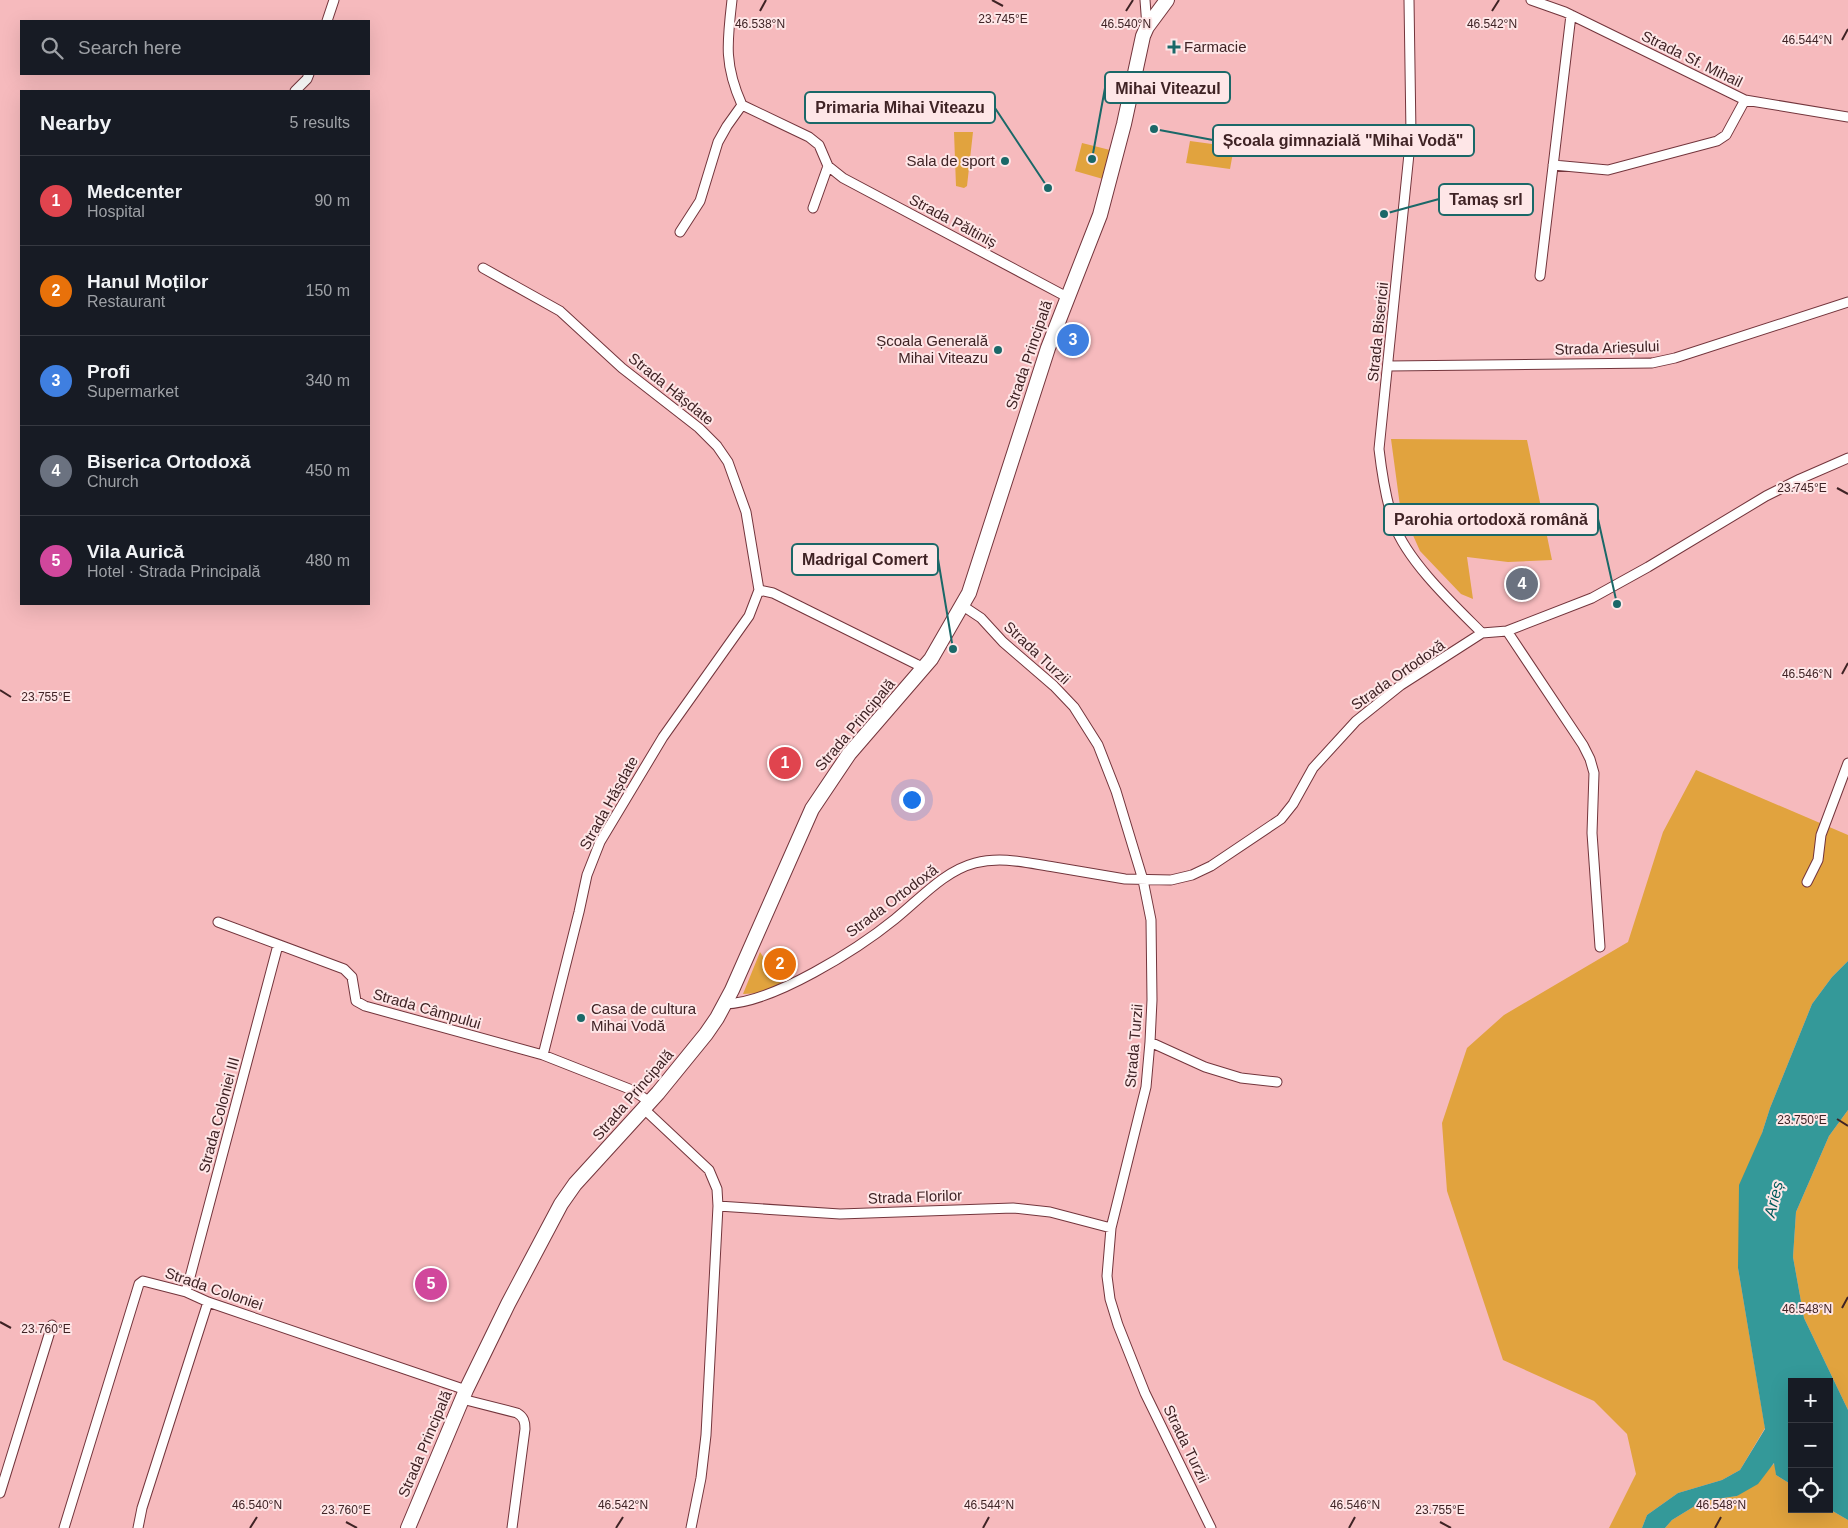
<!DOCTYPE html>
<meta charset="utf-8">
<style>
:root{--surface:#171b24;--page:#20242c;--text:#f1f3f6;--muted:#9ea1a6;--line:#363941;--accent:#d93025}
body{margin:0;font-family:Arial,sans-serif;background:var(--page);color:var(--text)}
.controls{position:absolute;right:15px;bottom:15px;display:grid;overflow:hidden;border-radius:0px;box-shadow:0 5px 20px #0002}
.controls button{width:45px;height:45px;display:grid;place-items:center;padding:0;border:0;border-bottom:1px solid var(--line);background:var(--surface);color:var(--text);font:25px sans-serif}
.you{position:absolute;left:911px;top:799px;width:18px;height:18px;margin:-12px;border:4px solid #fff;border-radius:50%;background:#1a73e8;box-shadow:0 0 0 8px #1a73e833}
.badge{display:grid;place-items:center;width:32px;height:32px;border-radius:50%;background:var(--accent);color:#fff;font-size:16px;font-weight:700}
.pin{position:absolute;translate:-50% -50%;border:2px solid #fff;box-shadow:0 1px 5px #0006}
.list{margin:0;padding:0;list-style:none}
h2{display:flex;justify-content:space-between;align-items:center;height:65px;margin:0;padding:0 20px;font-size:21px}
h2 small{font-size:16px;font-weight:400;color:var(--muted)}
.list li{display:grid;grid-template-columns:32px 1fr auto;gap:15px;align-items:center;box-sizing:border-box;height:90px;padding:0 20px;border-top:1px solid var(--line)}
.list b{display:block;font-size:19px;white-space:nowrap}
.list p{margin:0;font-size:16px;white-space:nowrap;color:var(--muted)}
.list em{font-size:16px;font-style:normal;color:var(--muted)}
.icon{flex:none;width:28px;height:28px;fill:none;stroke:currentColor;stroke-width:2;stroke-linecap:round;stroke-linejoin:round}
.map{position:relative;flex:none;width:1848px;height:1528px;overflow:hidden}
.search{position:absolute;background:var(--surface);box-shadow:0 5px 20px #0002;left:20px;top:20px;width:350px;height:55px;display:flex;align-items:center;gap:12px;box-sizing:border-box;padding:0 18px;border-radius:0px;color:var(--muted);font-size:19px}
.panel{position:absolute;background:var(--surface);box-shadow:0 5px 20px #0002;left:20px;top:90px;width:350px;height:515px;border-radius:0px}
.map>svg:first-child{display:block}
.green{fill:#e1a33e}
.water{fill:#349999}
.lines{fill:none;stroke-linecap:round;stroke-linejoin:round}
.minor-casing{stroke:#73353c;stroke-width:11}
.primary-casing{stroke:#73353c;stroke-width:16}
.minor{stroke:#fff;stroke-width:9}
.primary{stroke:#fff;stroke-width:14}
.ticks{fill:none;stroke:#3f2325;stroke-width:2}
.poi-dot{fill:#1a6868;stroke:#fee6e7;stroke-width:2}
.labels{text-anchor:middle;stroke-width:4;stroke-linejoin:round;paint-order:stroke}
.poi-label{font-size:15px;fill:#3f2325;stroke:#fee6e7;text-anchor:start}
.street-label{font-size:15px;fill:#3f2325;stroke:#fee6e7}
.water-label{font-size:16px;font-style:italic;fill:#005b5b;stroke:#fee6e7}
.ticks-label{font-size:12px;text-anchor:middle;fill:#3f2325;stroke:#fee6e7;stroke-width:4;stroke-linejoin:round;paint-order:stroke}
.leader{fill:none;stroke:#1a6868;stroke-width:2}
.callout-dot{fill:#1a6868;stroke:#fee6e7;stroke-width:2}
.callout{fill:#fee6e7;stroke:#1a6868;stroke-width:2}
.callout-label{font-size:16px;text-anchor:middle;font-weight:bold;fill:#3f2325}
</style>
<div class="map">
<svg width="1848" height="1528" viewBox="0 0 1848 1528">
<rect width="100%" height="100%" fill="#f6babd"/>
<path class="green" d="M954,132H973L967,186L964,188L956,186Z
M1190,141L1234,147L1230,169L1186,163Z
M1082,143L1110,150L1103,179L1075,171Z
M1391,439L1527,440L1552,560L1508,562L1467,557L1473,599L1461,594L1420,551L1400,506Z
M1696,770L1848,835V961L1832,977L1812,1004L1770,1108L1762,1133L1738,1268L1765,1428L1740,1470L1722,1480L1678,1493L1647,1515L1642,1528H1609L1636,1474L1627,1434L1594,1401L1503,1360L1447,1191L1442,1123L1467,1048L1504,1015L1628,942L1663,832Z
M760,952L781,983L762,993L743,994Z
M1848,1110V1410L1804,1318L1793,1257L1796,1212L1829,1136Z
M1775,1463L1776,1475L1792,1485V1509H1829L1848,1520V1528H1665L1672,1520L1703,1501L1737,1496Z"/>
<path class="water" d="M1848,961V1110L1829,1136L1796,1212L1793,1257L1804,1318L1848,1410V1520L1829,1509V1382H1792V1485L1776,1475L1774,1463L1758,1484L1737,1496L1703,1501L1672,1520L1665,1528H1642L1647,1515L1678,1493L1722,1480L1740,1470L1765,1429L1738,1268L1739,1185L1762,1133L1770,1108L1812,1004L1832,977Z"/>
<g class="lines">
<g class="minor-casing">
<path id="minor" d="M732,0C727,43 724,65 742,105L809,137L819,145L828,166L843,178L1067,297
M1145,0L1147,27
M1409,0L1411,134L1379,449C1382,475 1386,500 1394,524C1407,561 1454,605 1482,633
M1531,0L1565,12L1745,100L1848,117
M327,21L334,0
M295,91L307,79L309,74
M1553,165L1608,170L1717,141L1726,135L1745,100
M813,208L828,166
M680,232L700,201L718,142L727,126L742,105
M483,268L560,311L622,368L699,428L717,446L728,462L746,512L759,590L749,616L663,737L600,842L587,875L579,912L543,1055
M1540,276L1571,15
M1389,366L1652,363L1675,358L1848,302
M759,590L773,593L916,664L923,668
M963,606L981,618L1003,642L1054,686L1074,707L1098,745L1116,791L1143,880L1151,920L1152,1000L1150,1042L1146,1087L1111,1228L1107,1276L1110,1299L1118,1325L1145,1393L1211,1528
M1507,631L1583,745L1590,759L1594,773L1592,833L1600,947
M1807,882L1818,860L1821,835L1848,763
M218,922L344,969L352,977L356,1001L365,1006L543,1055L632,1090L650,1102
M725,1004C773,1003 858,949 895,919C920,899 944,871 975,863C1002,856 1027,863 1054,867C1078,871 1101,875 1125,879L1171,880L1192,875L1211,866L1281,819L1293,804L1313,768L1356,721L1401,685L1482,633L1507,631L1592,598L1648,567L1766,496L1800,479L1848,458
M1150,1042L1205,1067L1241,1078L1277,1082
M644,1109L709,1170L717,1189L718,1206L706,1435L701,1478L691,1528
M718,1206L840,1214L1013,1208L1050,1212L1111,1228
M186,1292L278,945
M462,1399L517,1413C524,1417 525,1422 525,1429L512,1528
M0,1493L52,1325
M64,1528L139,1284L143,1281L186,1292L208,1302L466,1390
M138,1528L142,1508L208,1302"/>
</g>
<g class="primary-casing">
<path id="primary" d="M408,1528L466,1390L508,1304L561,1204L575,1184L658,1093L706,1034L717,1018L732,990L812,809L849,754L931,659L969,593L1048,348L1100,215L1124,124L1143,36L1147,27L1167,0"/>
</g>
<use href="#minor" class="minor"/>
<use href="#primary" class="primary"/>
</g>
<path class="ticks" d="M992,0L1003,6M760,11L766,0M1126,11L1133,0M1492,11L1499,0M1842,40L1848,29M1837,488L1848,494M1842,674L1848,663M0,690L11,697M1837,1119L1848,1126M1842,1308L1848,1297M0,1322L11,1328M346,1522L357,1528M1440,1522L1451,1528M250,1528L257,1517M616,1528L623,1517M983,1528L989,1517M1349,1528L1355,1517M1715,1528L1721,1517"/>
<g class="poi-dot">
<path d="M1171.5 39.5h5v5h5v5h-5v5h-5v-5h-5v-5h5z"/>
<circle cx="1005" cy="161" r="5"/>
<circle cx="998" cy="350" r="5"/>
<circle cx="581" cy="1018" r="5"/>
</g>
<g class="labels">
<g class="poi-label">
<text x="1184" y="52">Farmacie</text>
<text x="995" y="166" text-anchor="end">Sala de sport</text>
<text x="988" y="346" text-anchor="end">Școala Generală<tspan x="988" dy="17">Mihai Viteazu</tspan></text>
<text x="591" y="1014">Casa de cultura<tspan x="591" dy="17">Mihai Vodă</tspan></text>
</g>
<g class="street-label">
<text transform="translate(1692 59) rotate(26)" y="5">Strada Sf. Mihail</text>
<text transform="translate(953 221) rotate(28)" y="5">Strada Păltiniș</text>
<text transform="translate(1378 332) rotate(-84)" y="5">Strada Bisericii</text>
<text transform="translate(1607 348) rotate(-2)" y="5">Strada Arieșului</text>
<text transform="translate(1029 355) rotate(-71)" y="5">Strada Principală</text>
<text transform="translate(671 389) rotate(39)" y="5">Strada Hășdate</text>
<text transform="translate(1037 653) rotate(43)" y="5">Strada Turzii</text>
<text transform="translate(1398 675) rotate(-35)" y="5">Strada Ortodoxă</text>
<text transform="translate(855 725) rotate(-50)" y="5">Strada Principală</text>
<text transform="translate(609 803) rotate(-61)" y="5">Strada Hășdate</text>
<text transform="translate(892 901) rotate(-37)" y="5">Strada Ortodoxă</text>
<text transform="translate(427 1009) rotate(16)" y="5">Strada Câmpului</text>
<text transform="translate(1134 1046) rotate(-85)" y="5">Strada Turzii</text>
<text transform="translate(633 1095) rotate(-49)" y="5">Strada Principală</text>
<text transform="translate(219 1115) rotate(-75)" y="5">Strada Coloniei III</text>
<text transform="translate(915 1197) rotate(-2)" y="5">Strada Florilor</text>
<text transform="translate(214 1289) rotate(19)" y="5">Strada Coloniei</text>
<text transform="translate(425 1444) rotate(-67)" y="5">Strada Principală</text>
<text transform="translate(1186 1444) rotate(64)" y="5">Strada Turzii</text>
</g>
<g class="water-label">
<text transform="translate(1773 1199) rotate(-76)" y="6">Arieș</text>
</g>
</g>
<g class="ticks-label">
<text x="1003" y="23">23.745°E</text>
<text x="760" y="28">46.538°N</text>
<text x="1126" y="28">46.540°N</text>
<text x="1492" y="28">46.542°N</text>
<text x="1807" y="44">46.544°N</text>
<text x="1802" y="492">23.745°E</text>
<text x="1807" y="678">46.546°N</text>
<text x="46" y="701">23.755°E</text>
<text x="1802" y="1124">23.750°E</text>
<text x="1807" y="1313">46.548°N</text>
<text x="46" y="1333">23.760°E</text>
<text x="257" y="1509">46.540°N</text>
<text x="623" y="1509">46.542°N</text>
<text x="989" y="1509">46.544°N</text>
<text x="1355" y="1509">46.546°N</text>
<text x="1721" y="1509">46.548°N</text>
<text x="346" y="1514">23.760°E</text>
<text x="1440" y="1514">23.755°E</text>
</g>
<path class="leader" d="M1092 159L1105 88M1048 188L995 108M1154 129L1213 140M1384 214L1439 199M1617 604L1598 519M953 649L938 559"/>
<g class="callout-dot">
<circle cx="1092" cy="159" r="5"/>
<circle cx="1048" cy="188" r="5"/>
<circle cx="1154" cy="129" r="5"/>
<circle cx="1384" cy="214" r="5"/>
<circle cx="1617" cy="604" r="5"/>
<circle cx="953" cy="649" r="5"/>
</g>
<g class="callout">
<rect x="1105" y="72" width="125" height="31" rx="5"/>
<rect x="805" y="92" width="190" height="31" rx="5"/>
<rect x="1213" y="125" width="261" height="31" rx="5"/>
<rect x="1439" y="184" width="94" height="31" rx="5"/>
<rect x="1384" y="504" width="214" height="31" rx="5"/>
<rect x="792" y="544" width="146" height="31" rx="5"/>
</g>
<g class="callout-label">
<text x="1168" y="94">Mihai Viteazul</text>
<text x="900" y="113">Primaria Mihai Viteazu</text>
<text x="1343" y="146">Școala gimnazială "Mihai Vodă"</text>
<text x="1486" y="205">Tamaș srl</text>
<text x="1491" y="525">Parohia ortodoxă română</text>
<text x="865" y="565">Madrigal Comert</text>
</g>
</svg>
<div class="controls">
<button>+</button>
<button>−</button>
<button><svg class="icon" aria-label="locate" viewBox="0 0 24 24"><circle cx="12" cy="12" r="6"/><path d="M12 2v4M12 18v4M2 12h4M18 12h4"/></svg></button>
</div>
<div class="you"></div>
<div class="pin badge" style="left:785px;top:763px;background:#e0444e">1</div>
<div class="pin badge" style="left:780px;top:964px;background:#e8710a">2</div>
<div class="pin badge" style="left:1073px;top:340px;background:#3f7fe0">3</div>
<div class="pin badge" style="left:1522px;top:584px;background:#6b7280">4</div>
<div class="pin badge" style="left:431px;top:1284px;background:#d1479c">5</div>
<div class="search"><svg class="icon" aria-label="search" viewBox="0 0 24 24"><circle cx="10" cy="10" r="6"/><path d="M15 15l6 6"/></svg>Search here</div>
<section class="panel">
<h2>Nearby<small>5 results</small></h2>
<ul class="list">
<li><span class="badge" style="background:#e0444e">1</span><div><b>Medcenter</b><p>Hospital</p></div><em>90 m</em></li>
<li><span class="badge" style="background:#e8710a">2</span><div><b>Hanul Moților</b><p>Restaurant</p></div><em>150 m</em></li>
<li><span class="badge" style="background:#3f7fe0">3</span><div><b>Profi</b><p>Supermarket</p></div><em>340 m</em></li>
<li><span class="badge" style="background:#6b7280">4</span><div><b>Biserica Ortodoxă</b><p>Church</p></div><em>450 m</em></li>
<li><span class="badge" style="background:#d1479c">5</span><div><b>Vila Aurică</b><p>Hotel · Strada Principală</p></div><em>480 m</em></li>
</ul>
</section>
</div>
